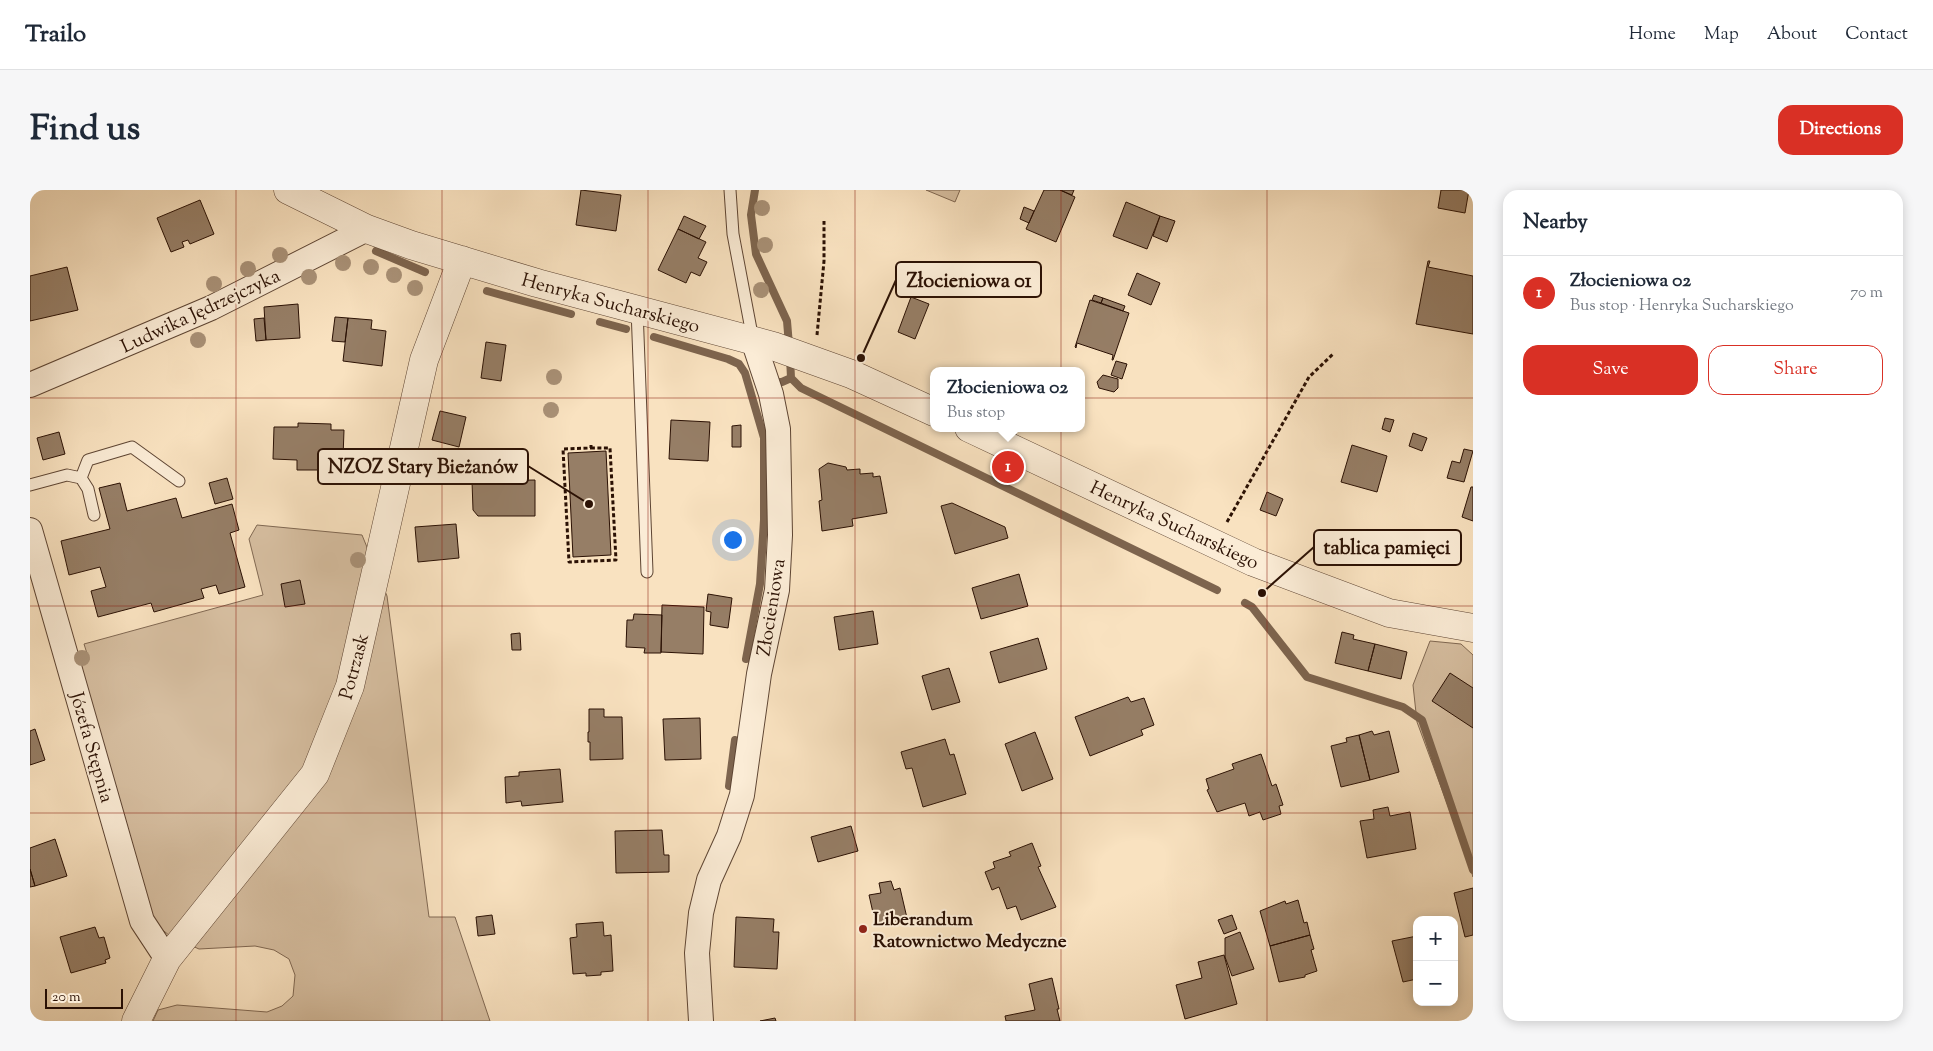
<!DOCTYPE html>
<meta charset="utf-8">
<style>
:root{--surface:#fff;--page:#f6f6f7;--text:#1f2937;--muted:#747a83;--line:#e0e1e3;--accent:#d93025}
body{margin:0;font-family:"Sorts Mill Goudy",serif;background:var(--page);color:var(--text)}
.controls{position:absolute;right:15px;bottom:15px;display:grid;overflow:hidden;border-radius:10px;box-shadow:0 2px 12px #0003}
.controls button{width:45px;height:45px;display:grid;place-items:center;padding:0;border:0;border-bottom:1px solid var(--line);background:var(--surface);color:var(--text);font:25px sans-serif}
.scale{position:absolute;left:15px;bottom:12px;width:78px;box-sizing:border-box;padding-left:5px;border:2px solid #2b1104;border-top:0;font-size:14px;line-height:18px;white-space:nowrap;color:#2b1104;-webkit-text-stroke:4px #fbecd6;paint-order:stroke}
.you{position:absolute;left:702px;top:349px;width:18px;height:18px;margin:-12px;border:4px solid #fff;border-radius:50%;background:#1a73e8;box-shadow:0 0 0 8px #1a73e833}
.badge{display:grid;place-items:center;width:32px;height:32px;border-radius:50%;background:var(--accent);color:#fff;font-size:16px;font-weight:700}
.pin{position:absolute;translate:-50% -50%;border:2px solid #fff;box-shadow:0 1px 5px #0006}
.popup{position:absolute;left:900px;top:177px;width:155px;height:65px;box-sizing:border-box;display:grid;place-content:center;border-radius:10px;background:var(--surface);filter:drop-shadow(0 1px 4px #0005);font-size:16px;white-space:nowrap;color:var(--muted)}
.popup b{font-size:19px;color:var(--text)}
.popup::after{content:'';position:absolute;left:50%;top:100%;margin-left:-10px;border:10px solid transparent;border-top-color:var(--surface)}
.list{margin:0;padding:0;list-style:none}
h2{display:flex;justify-content:space-between;align-items:center;height:65px;margin:0;padding:0 20px;font-size:21px}
h2 small{font-size:16px;font-weight:400;color:var(--muted)}
.list li{display:grid;grid-template-columns:32px 1fr auto;gap:15px;align-items:center;box-sizing:border-box;height:75px;padding:0 20px;border-top:1px solid var(--line)}
.list b{display:block;font-size:19px;white-space:nowrap}
.list p{margin:0;font-size:16px;white-space:nowrap;color:var(--muted)}
.list em{font-size:16px;font-style:normal;color:var(--muted)}
.actions{display:flex;gap:10px;padding:15px 20px}
.actions a{flex:1;padding:11px 0;border:1px solid var(--accent);border-radius:15px;text-align:center;font-size:18px;color:var(--accent)}
.actions .main{background:var(--accent);color:#fff}
.map{position:relative;flex:none;width:1443px;height:831px;overflow:hidden;border-radius:15px}
header{display:flex;align-items:center;gap:30px;box-sizing:border-box;height:70px;padding:0 25px;background:var(--surface);border-bottom:1px solid var(--line)}
header strong{font-size:24px}
nav{display:flex;gap:28px;margin-inline-start:auto;font-size:18px}
.intro{display:flex;align-items:center;justify-content:space-between;box-sizing:border-box;height:120px;padding:0 30px}
h1{margin:0;font-size:35px}
.button{padding:12px 22px;border-radius:15px;background:var(--accent);color:#fff;font-size:18px;font-weight:700}
main{display:flex;gap:30px;padding:0 30px}
aside{flex:1;background:var(--surface);border-radius:15px;box-shadow:0 2px 12px #0003}
.map>svg:first-child{display:block}
.green{fill:#d6bea0;stroke:#806852}
.lines{fill:none;stroke-linecap:round;stroke-linejoin:round}
.stream{stroke:#7d644e;stroke-width:8}
.building{fill:#967e66;stroke:#2b1104}
.service-casing{stroke:#5e4533;stroke-width:13}
.minor-casing{stroke:#5e4533;stroke-width:26}
.tertiary-casing{stroke:#5e4533;stroke-width:29}
.path{stroke:#2b1104;stroke-width:3;stroke-dasharray:4 2.5;stroke-linecap:butt}
.service{stroke:#fbecd6;stroke-width:11}
.minor{stroke:#fbecd6;stroke-width:24}
.tertiary{stroke:#fbecd6;stroke-width:28}
.tree{fill:#a99177}
.grid{fill:none;stroke:#8f2418;stroke-width:1;stroke-opacity:0.55}
.poi-dot{fill:#8f2418;stroke:#fbecd6;stroke-width:2}
.labels{text-anchor:middle;stroke-width:4;stroke-linejoin:round;paint-order:stroke}
.street-label{font-size:19px;fill:#2b1104;stroke:#fbecd6}
.poi-label{font-size:19px;font-weight:bold;fill:#2b1104;stroke:#fbecd6;text-anchor:start}
.leader{fill:none;stroke:#2b1104;stroke-width:2}
.callout-dot{fill:#2b1104;stroke:#fbecd6;stroke-width:2}
.callout{fill:#fbecd6;stroke:#2b1104;stroke-width:2}
.callout-label{font-size:20px;text-anchor:middle;font-weight:bold;fill:#2b1104}
</style>
<header>
<strong>Trailo</strong>
<nav><a>Home</a><a>Map</a><a>About</a><a>Contact</a></nav>
</header>
<div class="intro"><h1>Find us</h1><a class="button">Directions</a></div>
<main>
<div class="map">
<svg width="1443" height="831" viewBox="0 0 1443 831">
<rect width="100%" height="100%" fill="#f9e2c0"/>
<filter id="stains"><feTurbulence type="fractalNoise" baseFrequency=".004" numOctaves="4"/><feColorMatrix values="0 0 0 0 .2 0 0 0 0 .09 0 0 0 0 .02 0 0 0 .5 -.17"/></filter>
<radialGradient id="worn" r=".72"><stop offset=".6" stop-color="#630" stop-opacity="0"/><stop offset="1" stop-color="#630" stop-opacity=".3"/></radialGradient>
<path class="green" d="M896,0H930L925,12Z
M227,335L332,345L357,406L399,727H425L460,831H123L128,820L147,815L237,822L252,816L263,806L265,785L259,769L244,760L225,756L169,759L140,746L124,733L50,473L59,470L54,454L233,405L219,349Z
M1400,451L1431,454L1443,465V687L1438,670L1387,532L1383,495Z"/>
<g class="lines">
<path class="stream" d="M725,0L721,25L726,64L757,131L759,155
M346,61L395,82
M457,101L541,124
M570,132L596,139
M624,147L698,169L709,174L715,183L734,248V330L730,394L716,469
M760,167L761,188L771,198L1187,400
M745,192H752L761,188
M1215,413L1222,417L1277,487L1373,517L1392,530L1443,680
M699,596L705,550"/>
</g>
<path class="building" d="M551,0L591,5L586,41L546,35Z
M1014,0H1030L1045,7L1026,52L996,39Z
M1030,0H1044L1042,5Z
M1411,0H1439L1435,23L1408,18Z
M170,10L184,44L160,54L158,50L152,52L154,57L141,62L127,28Z
M1096,12L1130,26L1117,59L1083,46Z
M994,17L1004,21L999,33L990,29Z
M654,26L676,36L669,49L648,39Z
M1130,26L1145,31L1137,52L1123,46Z
M648,39L676,52L668,68L677,72L670,86L661,82L656,93L628,80Z
M1398,71H1400L1398,77L1443,86V144L1386,134Z
M37,77L48,120L0,131V86Z
M1107,83L1130,93L1121,115L1098,105Z
M1064,105L1073,108L1071,113L1062,110Z
M881,107L899,114L885,149L868,142Z
M1073,108L1095,116L1093,121L1071,113Z
M1060,110L1099,123L1083,170H1082L1083,165L1047,153L1046,158L1045,157Z
M268,114L270,148L236,150L234,117Z
M305,127L318,128L315,152L302,151Z
M234,128L236,150L226,151L224,129Z
M318,128L342,130L341,139L356,141L352,176L313,171Z
M456,152L476,155L471,191L451,188Z
M1086,171L1097,174L1092,189L1081,185Z
M1073,185L1088,189V198L1084,202L1069,198L1067,192Z
M410,221L436,227L429,257L402,250Z
M1355,228L1364,230L1360,242L1352,239Z
M641,230L680,232L678,271L639,269Z
M268,233L301,234V240H314L313,268H300V280H267V270L243,269L244,237H268Z
M711,235V257H702V236Z
M29,242L35,264L13,270L7,248Z
M1383,243L1397,248L1392,261L1379,256Z
M1322,255L1357,266L1347,302L1311,292Z
M1434,259L1443,261L1434,292L1417,288L1422,271L1430,273Z
M576,261L581,365L543,367L538,263Z
M798,273L816,277L817,280L830,279V284L843,283V287L850,286L857,323L822,329L823,336L792,341L789,311L792,310L789,279Z
M197,288L203,309L185,314L179,293Z
M505,290V326H448L443,320L442,291Z
M90,293L97,321L146,308L152,328L202,314L209,340L200,343L215,397L189,404L186,395L171,399L174,408L124,422L121,413L68,427L61,401L76,397L70,377L39,385L31,351L80,339L69,298Z
M1441,297H1443V331L1432,327Z
M1237,302L1253,309L1246,326L1230,320Z
M922,313L975,337L978,348L925,364L911,316Z
M426,334L429,368L388,372L385,337Z
M989,384L998,416L951,429L942,398Z
M270,390L275,414L255,417L251,394Z
M678,404L702,408L698,438L680,435L681,422L676,421Z
M632,415L674,417L673,464L631,462Z
M843,421L848,454L809,460L804,427Z
M604,424L632,425L631,463H614L615,458L596,457L597,430H603Z
M1312,442L1324,445L1323,449L1345,454L1338,481L1305,473Z
M490,443L491,460H482L481,444Z
M1008,448L1017,479L969,493L960,462Z
M1345,454L1377,462L1371,489L1338,481Z
M919,478L930,512L902,520L892,486Z
M1420,483L1443,498V538L1402,511Z
M1098,507L1101,512L1114,508L1124,535L1111,540L1113,545L1060,566L1045,527Z
M559,519H574V527H592L593,569L560,570V552H558V542H559Z
M670,528L671,569L635,570L633,529Z
M5,539L15,570L0,575V541Z
M1342,541L1344,545L1359,541L1369,582L1340,590L1329,545Z
M1005,542L1023,589L992,601L975,554Z
M1329,545L1340,590L1311,597L1301,556L1317,552L1316,548Z
M915,549L920,565L924,564L936,604L893,617L882,578L876,579L871,562Z
M1231,564L1242,596L1246,594L1253,615L1249,616L1251,624L1233,630L1230,622L1219,626L1215,613L1187,622L1177,600L1179,599L1176,589L1204,579L1202,574Z
M530,579L533,612L492,616L491,611L476,613L475,587L489,586V582Z
M1358,617L1360,626L1380,622L1386,659L1337,668L1330,631L1344,629L1343,620Z
M821,636L828,661L788,672L781,647Z
M632,640L634,665H639V682L586,683L585,641Z
M25,649L37,686L5,696L0,679V658Z
M1002,653L1011,676L1008,677L1026,717L991,730L986,716L977,719L969,697L962,700L955,682L965,678L963,672L981,666L979,662Z
M0,679L5,696L0,697Z
M861,691L864,700L870,698L877,728L846,736L839,705L851,703L849,693Z
M1443,698V745L1435,747L1424,703Z
M1268,710L1274,733L1277,732L1280,745L1240,756L1230,721L1255,711L1256,714Z
M462,725L465,744L448,746L446,727Z
M1202,725L1207,739L1194,744L1188,730Z
M706,727L744,729L743,742H749L747,779L704,777Z
M573,732L574,746L581,745L583,781L571,782V785L556,786V783L543,784L540,748L547,747L546,734Z
M65,737L69,748L74,747L80,768L75,770L76,773L41,783L30,747Z
M1210,742L1224,779L1202,786L1195,767V748Z
M1280,745L1284,759L1281,760L1287,781L1275,785V787L1249,792L1240,756Z
M1387,746V789L1373,792L1362,751Z
M1194,765L1207,814L1155,829L1146,795L1172,788L1168,772Z
M1022,788L1029,819H1027L1030,831H976L975,826L1005,820L999,794Z
M745,828L746,831H730Z"/>
<g class="lines">
<g class="service-casing">
<path id="service" d="M700,0L703,44L723,150
M607,119L617,382
M51,288L58,270L102,257L149,291
M0,295L37,285L51,288L58,299L64,325"/>
</g>
<g class="minor-casing">
<path id="minor" d="M0,195L181,118L337,39
M0,340L112,731L137,769
M671,831L667,763L671,723L679,690L699,646L712,605L729,484L747,400L750,345L748,239L741,204L723,150"/>
</g>
<g class="tertiary-casing">
<path id="tertiary" d="M258,0L337,39L381,55L507,93L743,156L821,184L904,222
M939,238L1223,372L1359,423L1443,438
M106,831L137,769L285,584L320,496L394,170L432,70"/>
</g>
<path class="path" d="M787,145L794,71V31
M561,255V258L533,259L539,372L586,370L580,258H561
M1197,332L1279,187L1304,163"/>
<use href="#service" class="service"/>
<use href="#minor" class="minor"/>
<use href="#tertiary" class="tertiary"/>
</g>
<g class="tree">
<circle cx="732" cy="18" r="8"/>
<circle cx="735" cy="55" r="8"/>
<circle cx="250" cy="65" r="8"/>
<circle cx="313" cy="73" r="8"/>
<circle cx="341" cy="77" r="8"/>
<circle cx="218" cy="79" r="8"/>
<circle cx="364" cy="85" r="8"/>
<circle cx="279" cy="87" r="8"/>
<circle cx="184" cy="94" r="8"/>
<circle cx="385" cy="98" r="8"/>
<circle cx="731" cy="100" r="8"/>
<circle cx="168" cy="150" r="8"/>
<circle cx="524" cy="187" r="8"/>
<circle cx="521" cy="220" r="8"/>
<circle cx="328" cy="370" r="8"/>
<circle cx="52" cy="468" r="8"/>
</g>
<path class="grid" d="M206,0V831M412,0V831M618,0V831M825,0V831M1031,0V831M1237,0V831M0,208H1443M0,416H1443M0,623H1443"/>
<circle class="poi-dot" cx="833" cy="739" r="5"/>
<g class="labels">
<g class="street-label">
<text transform="translate(581 112) rotate(15)" y="7">Henryka Sucharskiego</text>
<text transform="translate(170 120) rotate(-25)" y="7">Ludwika Jędrzejczyka</text>
<text transform="translate(1145 334) rotate(25)" y="7">Henryka Sucharskiego</text>
<text transform="translate(740 417) rotate(-81)" y="7">Złocieniowa</text>
<text transform="translate(323 476) rotate(-75)" y="7">Potrzask</text>
<text transform="translate(63 557) rotate(74)" y="7">Józefa Stępnia</text>
</g>
<g class="poi-label">
<text x="843" y="735">Liberandum<tspan x="843" dy="22">Ratownictwo Medyczne</tspan></text>
</g>
</g>
<path class="leader" d="M831 168L866 90M559 314L498 276M1232 403L1284 357"/>
<g class="callout-dot">
<circle cx="831" cy="168" r="5"/>
<circle cx="559" cy="314" r="5"/>
<circle cx="1232" cy="403" r="5"/>
</g>
<g class="callout">
<rect x="866" y="72" width="145" height="35" rx="5"/>
<rect x="288" y="259" width="210" height="35" rx="5"/>
<rect x="1284" y="340" width="147" height="35" rx="5"/>
</g>
<g class="callout-label">
<text x="939" y="97">Złocieniowa 01</text>
<text x="393" y="283">NZOZ Stary Bieżanów</text>
<text x="1357" y="364">tablica pamięci</text>
</g>
<rect width="100%" height="100%" filter="url(#stains)"/>
<rect width="100%" height="100%" fill="url(#worn)"/>
</svg>
<div class="controls">
<button>+</button>
<button>−</button>
</div>
<div class="scale">20 m</div>
<div class="you"></div>
<div class="pin badge" style="left:978px;top:277px">1</div>
<div class="popup"><b>Złocieniowa 02</b>Bus stop</div>
</div>
<aside>
<h2>Nearby<small></small></h2>
<ul class="list">
<li><span class="badge">1</span><div><b>Złocieniowa 02</b><p>Bus stop · Henryka Sucharskiego</p></div><em>70 m</em></li>
</ul>
<div class="actions"><a class="main">Save</a><a>Share</a></div>
</aside>
</main>
